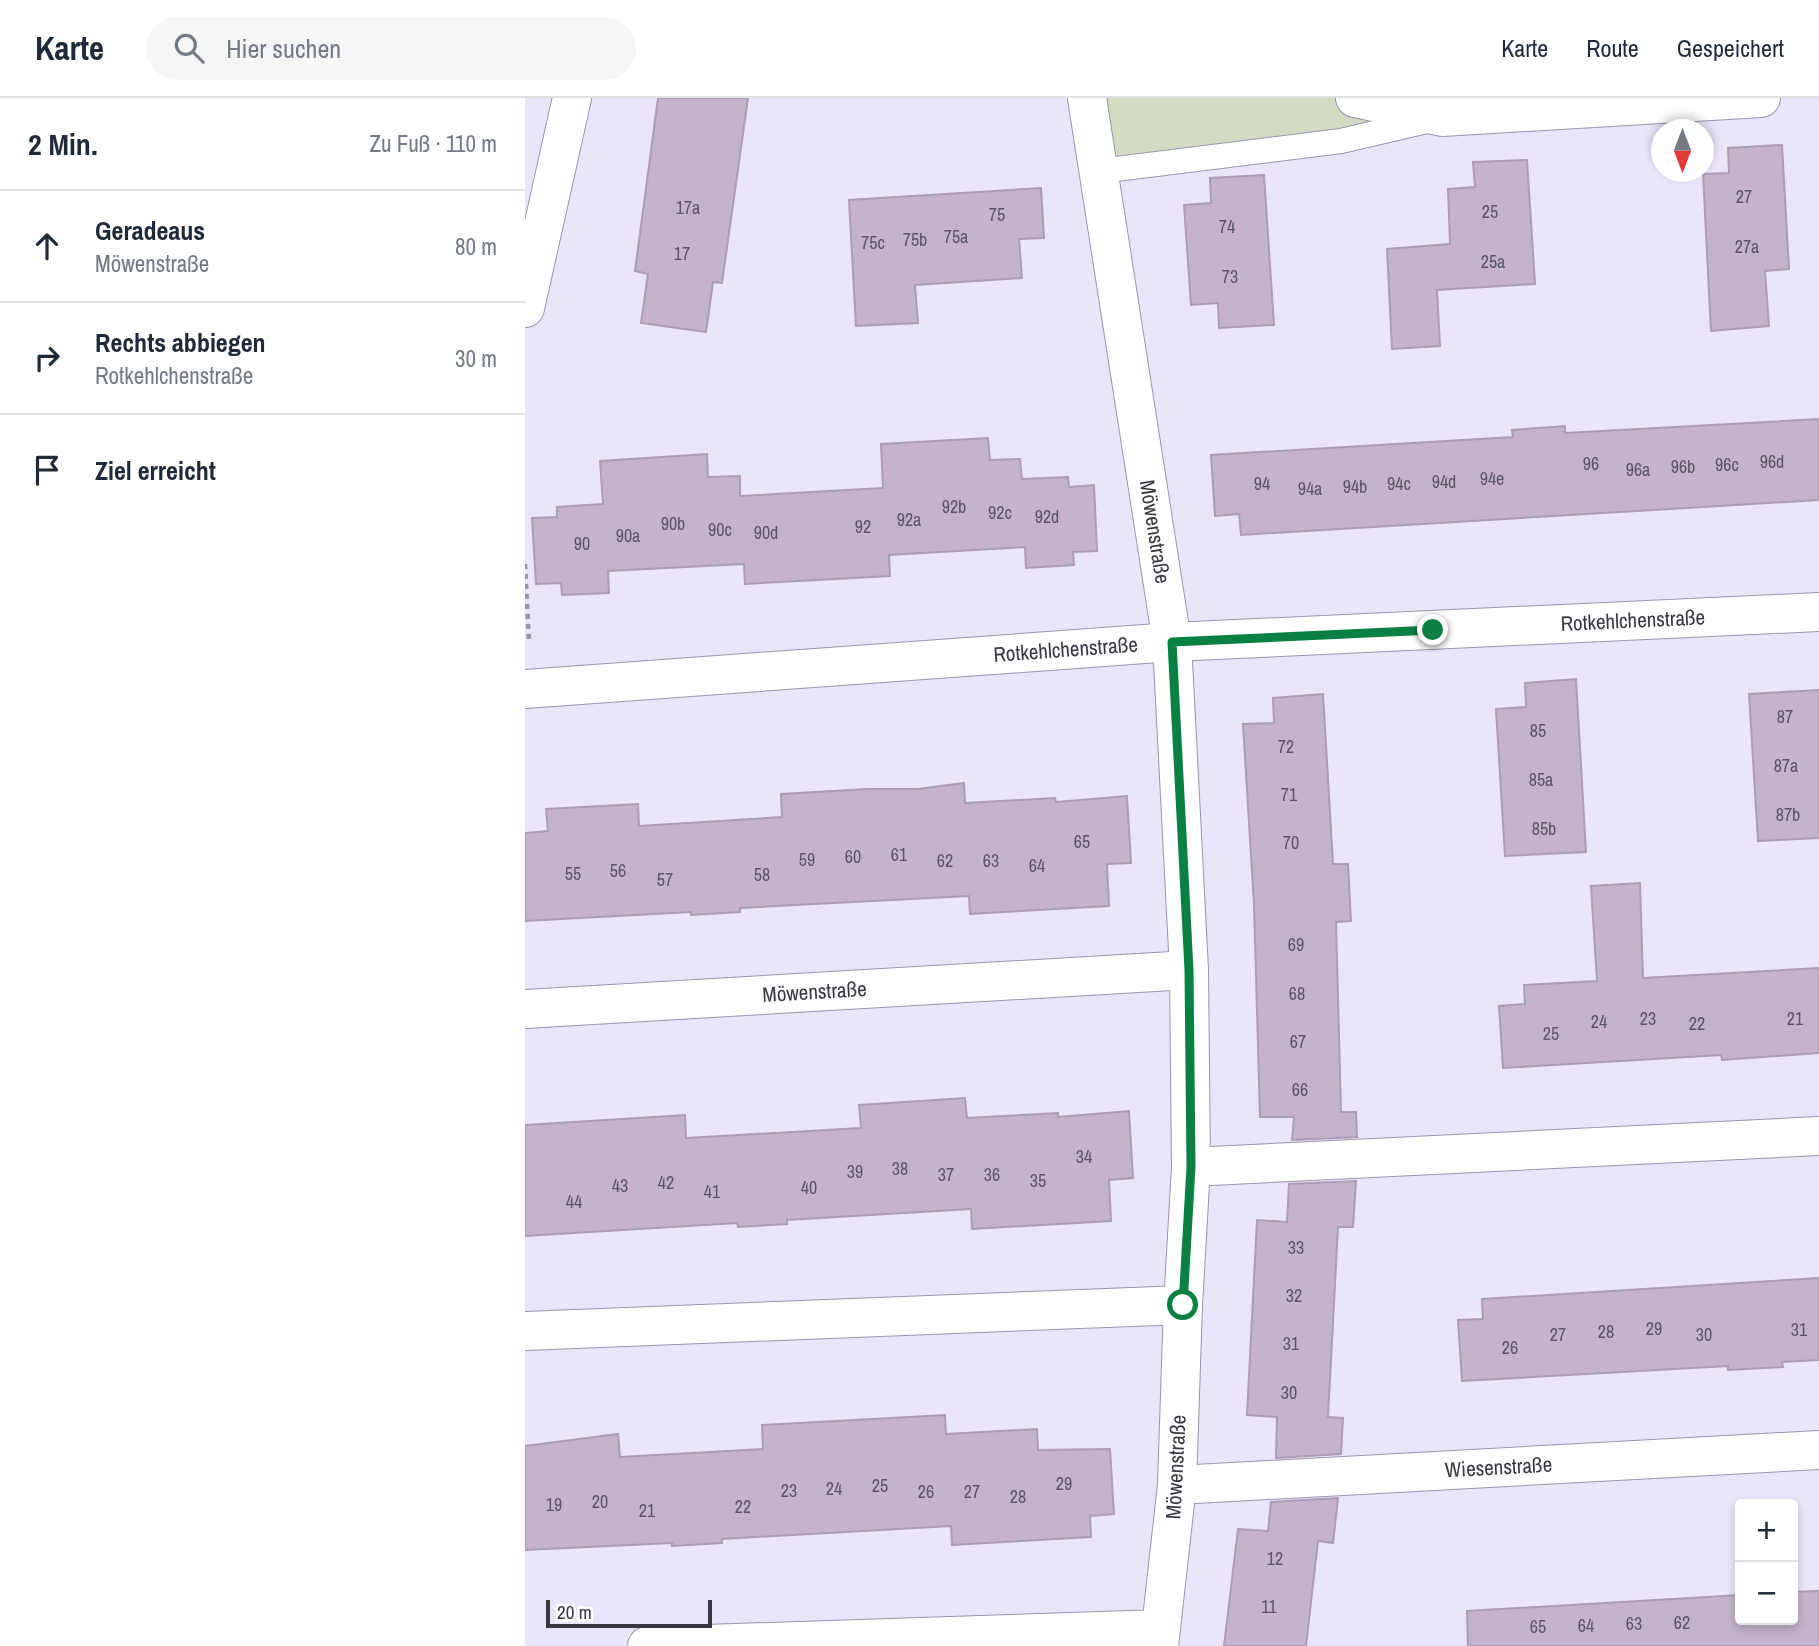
<!DOCTYPE html>
<html lang="de">
<meta charset="utf-8">
<style>
:root{--surface:#fff;--page:#f6f6f7;--text:#1f2937;--muted:#747a83;--line:#e0e1e3}
body{margin:0;font-family:"Archivo Narrow",sans-serif;background:var(--page);color:var(--text)}
.controls{position:absolute;right:21px;bottom:21px;display:grid;overflow:hidden;border-radius:7px;box-shadow:0 4px 10px #0003}
.controls button{width:63px;height:63px;display:grid;place-items:center;padding:0;border:0;border-bottom:2px solid var(--line);background:var(--surface);color:var(--text);font:35px sans-serif}
.compass{position:absolute;left:1126px;top:21px;width:63px;height:63px;border-radius:50%;background:var(--surface);box-shadow:0 4px 10px #0003;rotate:180deg}
.scale{position:absolute;left:21px;bottom:18px;width:166px;box-sizing:border-box;padding-left:7px;border:4px solid #3a3742;border-top:0;font-size:19px;line-height:24px;white-space:nowrap;color:#3a3742;-webkit-text-stroke:5px #fff;paint-order:stroke}
.stop{position:absolute;width:21px;height:21px;margin:-16px;border:5px solid #0b8043;border-radius:50%;background:#fff}
.stop.end{background:#0b8043;border-color:#fff;box-shadow:0 2px 7px #0008}
.list{margin:0;padding:0;list-style:none}
h2{display:flex;justify-content:space-between;align-items:center;height:91px;margin:0;padding:0 28px;font-size:30px}
h2 small{font-size:23px;font-weight:400;color:var(--muted)}
.list li{display:grid;grid-template-columns:46px 1fr auto;gap:21px;align-items:center;box-sizing:border-box;height:112px;padding:0 28px;border-top:2px solid var(--line)}
.list b{display:block;font-size:26px;white-space:nowrap}
.list p{margin:0;font-size:23px;white-space:nowrap;color:var(--muted)}
.list em{font-size:23px;font-style:normal;color:var(--muted)}
.icon{flex:none;width:38px;height:38px;fill:none;stroke:currentColor;stroke-width:2;stroke-linecap:round;stroke-linejoin:round}
.map{position:relative;flex:none;width:1294px;height:1548px;overflow:hidden}
header{display:flex;align-items:center;gap:42px;box-sizing:border-box;height:98px;padding:0 35px;background:var(--surface);border-bottom:2px solid var(--line)}
header strong{font-size:33px}
nav{display:flex;gap:38px;margin-inline-start:auto;font-size:24px}
.search{width:490px;height:63px;background:var(--page);display:flex;align-items:center;gap:18px;box-sizing:border-box;padding:0 24px;border-radius:38px;color:var(--muted);font-size:26px}
main{display:flex}
aside{flex:1;background:var(--surface)}
.map>svg:first-child{display:block}
.green{fill:#d3dcc0}
.building{fill:#c4b3cb;stroke:#ad9db4;stroke-width:2}
.lines{fill:none;stroke-linecap:round;stroke-linejoin:round}
.lane-casing{stroke:#9a94ae;stroke-width:26}
.street-casing{stroke:#9a94ae;stroke-width:40}
.path{stroke:#9894a5;stroke-width:4.5;stroke-dasharray:5 5;stroke-linecap:butt}
.lane{stroke:#fff;stroke-width:24}
.street{stroke:#fff;stroke-width:38}
.route{stroke:#0b8043;stroke-width:9}
.labels{text-anchor:middle;stroke-width:5;stroke-linejoin:round;paint-order:stroke}
.number-label{font-size:18px;fill:#5c5664}
.street-label{font-size:21px;fill:#3a3742;stroke:#fff}
</style>
<header>
<strong>Karte</strong>
<div class="search"><svg class="icon" aria-label="search" viewBox="0 0 24 24"><circle cx="10" cy="10" r="6"/><path d="M15 15l6 6"/></svg>Hier suchen</div>
<nav><a>Karte</a><a>Route</a><a>Gespeichert</a></nav>
</header>
<main>
<aside>
<h2>2 Min.<small>Zu Fuß · 110 m</small></h2>
<ul class="list">
<li><svg class="icon" aria-label="ahead" viewBox="0 0 24 24"><path d="M12 20V5M6 11l6-6 6 6"/></svg><div><b>Geradeaus</b><p>Möwenstraße</p></div><em>80 m</em></li>
<li><svg class="icon" aria-label="right" viewBox="0 0 24 24"><path d="M7 20v-9h11M14 6l5 5-5 5"/></svg><div><b>Rechts abbiegen</b><p>Rotkehlchenstraße</p></div><em>30 m</em></li>
<li><svg class="icon" aria-label="arrive" viewBox="0 0 24 24"><path d="M6 21V4h12l-3 4 3 4H6"/></svg><div><b>Ziel erreicht</b></div></li>
</ul>
</aside>
<div class="map">
<svg width="1294" height="1548" viewBox="0 0 1294 1548">
<rect width="100%" height="100%" fill="#eae5fb"/>
<path class="green" d="M562,0H830L917,19L575,73Z"/>
<path class="building" d="M133,0H223L197,185L188,184L181,234L116,225L123,176L110,173Z
M1257,47L1264,171L1240,173L1244,228L1186,233L1178,76L1204,75L1203,50Z
M1002,62L1010,186L912,192L915,248L867,251L862,151L925,146L923,91L950,89L948,64Z
M739,77L749,227L694,230L693,205L666,207L659,107L686,105L685,80Z
M516,90L519,140L494,141L497,180L390,187L393,225L331,228L324,102Z
M1294,321V402L716,437L714,416L690,418L686,357L988,339L987,332L1040,328V335Z
M463,340L465,362L495,361L497,381L543,379L544,389L569,387L572,453L548,454L549,467L501,470L500,449L364,457L365,478L220,486L219,466L83,473L84,495L37,497L36,485L11,486L7,420L32,419V409L78,406L75,363L182,356L183,379L215,378V398L304,393L358,390L356,346Z
M1051,581L1061,754L980,758L971,611L1001,609L1000,585Z
M1294,592V740L1233,743L1224,596Z
M798,596L808,766H823L826,823L811,824L816,1014H831L832,1039L767,1042L769,1019H735L729,807L718,626L749,625L748,600Z
M439,685L440,705L530,700L531,704L602,698L606,765L582,766L584,808L445,816L444,798L215,810V814L166,817V814L0,823V735L23,733L21,711L113,706L114,728L257,719L256,696L343,691H393Z
M1115,785L1118,880L1294,870V955L1197,962L1196,957L978,970L974,908L1000,906L999,887L1072,883L1066,788Z
M440,1000L442,1020L533,1015V1019L604,1013L608,1080L584,1082L586,1123L447,1131L446,1111L262,1122V1126L213,1129L212,1125L0,1138V1027L160,1017L161,1040L336,1030L334,1007Z
M831,1083L828,1129H813L803,1319L818,1320L816,1356L751,1360L752,1319L722,1317L732,1122L762,1124L764,1086Z
M1294,1180V1262L1257,1264L1258,1269L1203,1272V1268L937,1283L933,1222L958,1221L957,1201Z
M420,1317L421,1336L512,1331L513,1352L585,1351L589,1416L565,1418L566,1439L427,1447L426,1428L197,1441V1445L147,1448V1445L0,1452V1348L93,1336L95,1359L238,1351L237,1327Z
M813,1400L808,1445L793,1443L781,1548H699L713,1431L743,1433L746,1404Z
M1294,1493V1548H943L942,1513L1215,1497V1522H1268V1494Z"/>
<g class="lines">
<g class="lane-casing">
<path id="lane" d="M575,73L816,43L906,22"/>
</g>
<g class="street-casing">
<g id="street">
<path id="s1" d="M562,0L647,544L664,872L666,1069L658,1207L652,1387L634,1548"/>
<path d="M830,0L917,19L1236,0"/>
<path d="M0,210L47,0"/>
<path id="s2" d="M0,591L647,544L1294,514"/>
<path id="s3" d="M0,911L664,872"/>
<path d="M666,1069L1294,1038"/>
<path d="M0,1233L658,1207"/>
<path id="s4" d="M652,1387L1294,1352"/>
<path d="M122,1548L636,1531"/>
</g>
</g>
<path class="path" d="M0,466L4,544"/>
<use href="#lane" class="lane"/>
<use href="#street" class="street"/>
</g>
<g class="lines">
<path class="route" d="M658,1207L666,1069L664,872L647,544L908,532"/>
</g>
<g class="labels">
<g class="number-label">
<text x="1219" y="105">27</text>
<text x="163" y="116">17a</text>
<text x="965" y="120">25</text>
<text x="472" y="123">75</text>
<text x="702" y="135">74</text>
<text x="431" y="145">75a</text>
<text x="390" y="148">75b</text>
<text x="348" y="151">75c</text>
<text x="1222" y="155">27a</text>
<text x="157" y="162">17</text>
<text x="968" y="170">25a</text>
<text x="705" y="185">73</text>
<text x="1247" y="370">96d</text>
<text x="1066" y="372">96</text>
<text x="1202" y="373">96c</text>
<text x="1158" y="375">96b</text>
<text x="1113" y="378">96a</text>
<text x="967" y="387">94e</text>
<text x="919" y="390">94d</text>
<text x="737" y="392">94</text>
<text x="874" y="392">94c</text>
<text x="830" y="395">94b</text>
<text x="785" y="397">94a</text>
<text x="429" y="415">92b</text>
<text x="475" y="421">92c</text>
<text x="522" y="425">92d</text>
<text x="384" y="428">92a</text>
<text x="148" y="432">90b</text>
<text x="338" y="435">92</text>
<text x="195" y="438">90c</text>
<text x="241" y="441">90d</text>
<text x="103" y="444">90a</text>
<text x="57" y="452">90</text>
<text x="1260" y="625">87</text>
<text x="1013" y="639">85</text>
<text x="761" y="655">72</text>
<text x="1261" y="674">87a</text>
<text x="1016" y="688">85a</text>
<text x="764" y="703">71</text>
<text x="1263" y="723">87b</text>
<text x="1019" y="737">85b</text>
<text x="557" y="750">65</text>
<text x="766" y="751">70</text>
<text x="374" y="763">61</text>
<text x="328" y="765">60</text>
<text x="282" y="768">59</text>
<text x="420" y="769">62</text>
<text x="466" y="769">63</text>
<text x="512" y="774">64</text>
<text x="93" y="779">56</text>
<text x="48" y="782">55</text>
<text x="237" y="783">58</text>
<text x="140" y="788">57</text>
<text x="771" y="853">69</text>
<text x="772" y="902">68</text>
<text x="1123" y="927">23</text>
<text x="1270" y="927">21</text>
<text x="1074" y="930">24</text>
<text x="1172" y="932">22</text>
<text x="1026" y="942">25</text>
<text x="773" y="950">67</text>
<text x="775" y="998">66</text>
<text x="559" y="1065">34</text>
<text x="375" y="1077">38</text>
<text x="330" y="1080">39</text>
<text x="421" y="1083">37</text>
<text x="467" y="1083">36</text>
<text x="513" y="1089">35</text>
<text x="141" y="1091">42</text>
<text x="95" y="1094">43</text>
<text x="284" y="1096">40</text>
<text x="187" y="1100">41</text>
<text x="49" y="1110">44</text>
<text x="771" y="1156">33</text>
<text x="769" y="1204">32</text>
<text x="1129" y="1237">29</text>
<text x="1274" y="1238">31</text>
<text x="1081" y="1240">28</text>
<text x="1033" y="1243">27</text>
<text x="1179" y="1243">30</text>
<text x="766" y="1252">31</text>
<text x="985" y="1256">26</text>
<text x="764" y="1301">30</text>
<text x="539" y="1392">29</text>
<text x="355" y="1394">25</text>
<text x="309" y="1397">24</text>
<text x="264" y="1399">23</text>
<text x="401" y="1400">26</text>
<text x="447" y="1400">27</text>
<text x="493" y="1405">28</text>
<text x="75" y="1410">20</text>
<text x="29" y="1413">19</text>
<text x="218" y="1415">22</text>
<text x="122" y="1419">21</text>
<text x="750" y="1467">12</text>
<text x="744" y="1515">11</text>
<text x="1157" y="1531">62</text>
<text x="1109" y="1532">63</text>
<text x="1061" y="1534">64</text>
<text x="1013" y="1535">65</text>
</g>
<g class="street-label">
<text dy="7" stroke="none"><textPath href="#s1" startOffset="439">Möwenstraße</textPath></text>
<text dy="7" stroke="none"><textPath href="#s2" startOffset="1110">Rotkehlchenstraße</textPath></text>
<text dy="7" stroke="none"><textPath href="#s2" startOffset="542">Rotkehlchenstraße</textPath></text>
<text dy="7" stroke="none"><textPath href="#s3" startOffset="290">Möwenstraße</textPath></text>
<text transform="translate(651 1369) rotate(-87)" y="7">Möwenstraße</text>
<text dy="7" stroke="none"><textPath href="#s4" startOffset="322">Wiesenstraße</textPath></text>
</g>
</g>
</svg>
<div class="controls">
<button>+</button>
<button>−</button>
</div>
<svg class="compass" viewBox="-18 -18 36 36"><path d="M0-13l5 13h-10z" fill="#e53935"/><path d="M0 13l5-13h-10z" fill="#747a83"/></svg>
<div class="scale">20 m</div>
<div class="stop" style="left:658px;top:1207px"></div>
<div class="stop end" style="left:908px;top:532px"></div>
</div>
</main>
